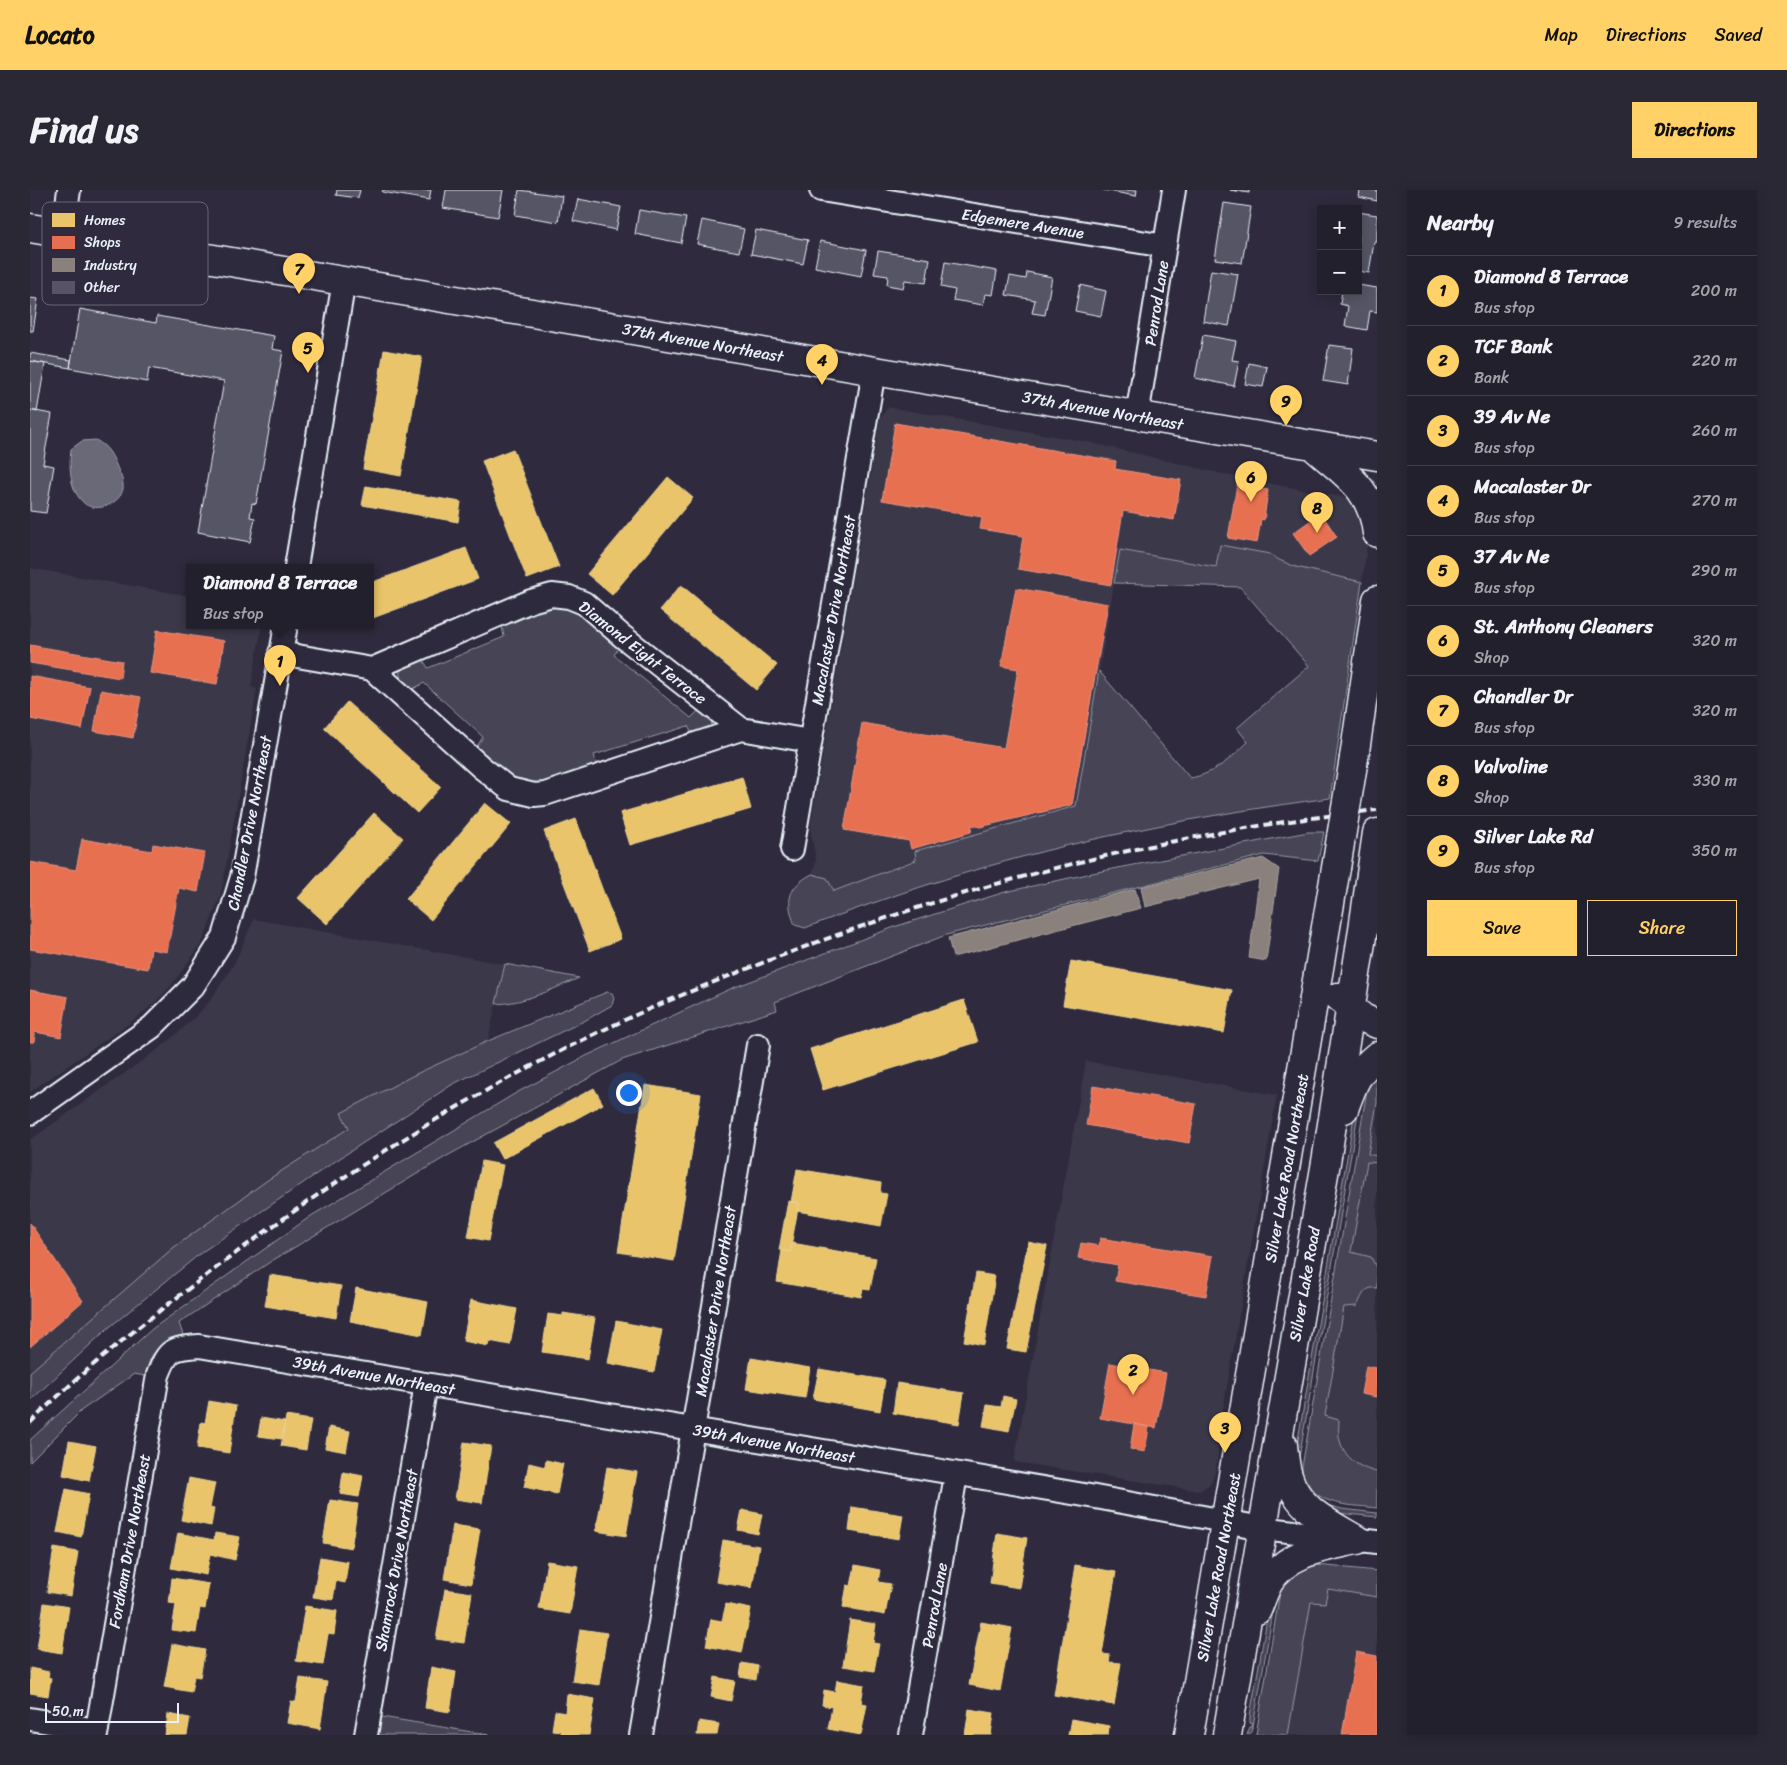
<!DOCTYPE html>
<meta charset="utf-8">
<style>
:root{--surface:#23202e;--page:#2b2836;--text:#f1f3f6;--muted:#a3a3aa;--line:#403e4a;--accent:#ffd166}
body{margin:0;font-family:Sriracha,sans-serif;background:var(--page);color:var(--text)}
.controls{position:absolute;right:15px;top:15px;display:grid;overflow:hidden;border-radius:0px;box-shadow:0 2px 12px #0003}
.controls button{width:45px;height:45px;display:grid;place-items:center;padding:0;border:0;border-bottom:1px solid var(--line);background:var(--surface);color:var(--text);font:25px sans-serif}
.scale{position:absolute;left:15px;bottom:12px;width:134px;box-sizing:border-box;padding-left:5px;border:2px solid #e8f1f8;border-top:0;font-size:14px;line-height:18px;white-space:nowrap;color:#e8f1f8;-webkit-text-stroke:4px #2f2a3d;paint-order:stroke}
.you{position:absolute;left:598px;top:902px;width:18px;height:18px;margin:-12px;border:4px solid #fff;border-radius:50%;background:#1a73e8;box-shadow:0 0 0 8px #1a73e833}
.badge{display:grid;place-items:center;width:32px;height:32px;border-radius:50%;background:var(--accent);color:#111;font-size:16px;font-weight:700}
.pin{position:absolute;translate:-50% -41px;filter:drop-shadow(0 1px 2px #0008)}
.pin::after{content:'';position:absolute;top:26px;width:18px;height:15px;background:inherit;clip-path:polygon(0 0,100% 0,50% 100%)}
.popup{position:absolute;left:156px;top:374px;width:188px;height:65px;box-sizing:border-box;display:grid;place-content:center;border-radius:0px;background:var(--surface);filter:drop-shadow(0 1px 4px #0005);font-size:16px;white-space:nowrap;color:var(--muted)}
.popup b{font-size:19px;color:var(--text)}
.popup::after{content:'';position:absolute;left:50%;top:100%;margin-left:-10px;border:10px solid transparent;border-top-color:var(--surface)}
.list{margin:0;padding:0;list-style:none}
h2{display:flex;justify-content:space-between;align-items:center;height:65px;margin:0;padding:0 20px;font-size:21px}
h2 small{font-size:16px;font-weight:400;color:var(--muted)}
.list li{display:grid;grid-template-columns:32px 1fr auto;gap:15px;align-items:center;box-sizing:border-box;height:70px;padding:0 20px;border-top:1px solid var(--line)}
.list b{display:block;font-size:19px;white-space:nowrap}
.list p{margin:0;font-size:16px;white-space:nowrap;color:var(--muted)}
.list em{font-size:16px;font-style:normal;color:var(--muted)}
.actions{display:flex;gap:10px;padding:15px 20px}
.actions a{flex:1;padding:11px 0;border:1px solid var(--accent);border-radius:0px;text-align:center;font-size:18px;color:var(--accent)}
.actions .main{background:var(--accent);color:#111}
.map{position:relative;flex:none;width:1347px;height:1545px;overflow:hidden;border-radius:0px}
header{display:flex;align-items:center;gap:30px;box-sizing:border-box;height:70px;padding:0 25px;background:var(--accent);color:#111}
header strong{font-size:24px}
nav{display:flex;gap:28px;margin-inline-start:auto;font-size:18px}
.intro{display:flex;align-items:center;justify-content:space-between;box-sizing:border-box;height:120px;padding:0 30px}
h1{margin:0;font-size:35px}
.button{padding:12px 22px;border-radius:0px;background:var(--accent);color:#111;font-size:18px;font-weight:700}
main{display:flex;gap:30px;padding:0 30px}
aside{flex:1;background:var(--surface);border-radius:0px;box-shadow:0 2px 12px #0003}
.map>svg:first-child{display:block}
.built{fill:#3b3749}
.green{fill:#464455;stroke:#979aa6}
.water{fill:#696978;stroke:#9c9fab}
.homes{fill:#e9c46a;stroke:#e9d295}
.shops{fill:#e76f51;stroke:#e79683}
.industry{fill:#8a817c;stroke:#a6a3a1}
.building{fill:#575565;stroke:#e8f1f8}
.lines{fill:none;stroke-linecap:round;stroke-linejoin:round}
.minor-casing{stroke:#e8f1f8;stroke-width:26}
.major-casing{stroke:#e8f1f8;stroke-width:31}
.minor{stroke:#2f2a3d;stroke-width:22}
.major{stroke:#2f2a3d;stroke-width:28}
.rail{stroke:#e8f1f8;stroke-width:4;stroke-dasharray:8 4;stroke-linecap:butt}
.major-bridge-casing{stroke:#e8f1f8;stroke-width:31;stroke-linecap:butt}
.major-bridge{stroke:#2f2a3d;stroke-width:28}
.labels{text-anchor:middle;stroke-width:5;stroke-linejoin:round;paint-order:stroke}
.street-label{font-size:16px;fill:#e8f1f8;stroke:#2f2a3d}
.key{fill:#2f2a3d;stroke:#666675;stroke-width:1}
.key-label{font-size:14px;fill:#e8f1f8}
</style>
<header>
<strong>Locato</strong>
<nav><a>Map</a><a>Directions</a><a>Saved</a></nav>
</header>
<div class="intro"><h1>Find us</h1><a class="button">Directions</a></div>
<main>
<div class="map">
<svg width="1347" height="1545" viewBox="0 0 1347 1545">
<rect width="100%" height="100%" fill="#2f2a3d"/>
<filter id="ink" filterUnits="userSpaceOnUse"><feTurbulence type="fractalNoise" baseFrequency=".02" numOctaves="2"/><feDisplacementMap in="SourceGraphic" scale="10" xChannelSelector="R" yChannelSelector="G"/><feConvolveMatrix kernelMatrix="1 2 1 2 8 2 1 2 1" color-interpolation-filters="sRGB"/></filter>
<g filter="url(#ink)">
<path class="built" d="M858,217L1058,252L1206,287L1317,308L1321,311L1334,328L1338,350L1332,392L1266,377L1249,370L1240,364L1190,355L1186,377L1090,360L1046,616L885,661L887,669L803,701L790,685L782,684L786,670L780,639L850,229Z
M0,378L160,406V435H232L221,497L227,499L191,705L172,753L141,796L123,814L107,828L0,902Z
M224,729L475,774L458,851L386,884L312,923L319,938L280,963L60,1131L0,1182V950L130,858L164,828L179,812L204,774Z
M1056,871L1247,905L1192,1226L1186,1279L1184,1286L1180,1294L1170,1301L984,1272Z
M1347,888V1318L1310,1314L1285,1305L1273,1286V1268L1337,900L1340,890L1344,892Z
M1281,1375L1347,1382V1545H1225L1250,1399Z"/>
<path class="green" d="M1190,355L1240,364L1249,370L1266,377L1332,392L1300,608C1232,617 1164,628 1098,642C989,664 879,698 775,738L765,735C755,710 758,697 782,684L797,688L804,701L886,670L885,661L1046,616L1069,481L1160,588C1185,584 1201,568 1218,552L1207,538L1279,476L1210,397L1084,393L1090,360L1186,377Z
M511,416H540L592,453L584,465L661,528L672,517L681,528L682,538L664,548L658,536L564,565L568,579L515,596L486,592L445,559L453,547L394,493L381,500C373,495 367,487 371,477L390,465L398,478L474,447L471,431Z
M1278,642H1294L1288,671L1234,665L916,745L745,812L747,820L592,870L417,966L240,1072L149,1133L153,1145L132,1154L121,1166L115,1186L104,1184L52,1220L0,1272V1250L122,1139L281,1026L486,903L556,866L700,799L867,736L975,702L1067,682Z
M475,774L549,788C523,799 495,813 466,814Z
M577,802L582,803L584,808L582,815L556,830L423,894L304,972L172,1062L76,1140L0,1211V1182L143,1058L239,989L319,938L311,923L386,884L458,851Z
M1347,888V913L1338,964L1347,966V973L1337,972L1321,1062L1341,1067L1347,1079V1098C1334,1096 1332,1107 1327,1116L1314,1117L1295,1226L1309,1230C1309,1235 1308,1240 1309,1246C1312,1266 1328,1278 1347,1282V1318C1324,1315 1292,1317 1279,1295C1275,1289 1272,1285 1272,1277L1337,900L1340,890L1343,892Z
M1333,894L1276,1228L1267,1279L1265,1267L1325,921Z
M1289,1313L1312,1319L1347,1323V1327L1308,1323Z
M1287,1375L1347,1381V1407L1298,1399L1295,1413L1281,1412L1258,1545H1226L1250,1402C1252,1398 1252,1394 1255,1391C1261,1383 1277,1376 1287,1375Z
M1247,1399L1222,1542L1217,1545L1220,1537H1222L1223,1534L1220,1533V1526L1240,1412Z
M352,1527L460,1545H348Z"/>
<path class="water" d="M66,250C79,258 81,263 87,277C90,284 94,290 93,299C90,314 67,323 55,314C39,301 39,277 41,259L52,251Z"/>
<path class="homes" d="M354,160L392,167L371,286L333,279Z
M483,259L529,377L497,389L452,271Z
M638,287L663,308L582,405L557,384Z
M336,296L431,312L428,332L332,315Z
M436,358L448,389L340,429V393Z
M651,395L747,475L726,500L630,420Z
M317,512L411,597L387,623L294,538Z
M712,587L721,619L600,655L590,623Z
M455,613L481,634L401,730L376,709Z
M344,623L373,648L297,734L268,708Z
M546,629L591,749L560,761L514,641Z
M1041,771L1202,800L1194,843L1033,815Z
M934,810L948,852L793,900L780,859Z
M615,895L671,904L644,1071L588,1062Z
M564,898L573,914L472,969L463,953Z
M452,971L473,975L458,1051L438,1047Z
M767,979L851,993L850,1003L857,1004L851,1036L767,1021L769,1013L761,1012Z
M758,1011L769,1013L760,1062L749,1060Z
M998,1052L1017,1056L996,1162L977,1159Z
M762,1053L846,1068L840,1100L833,1099L831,1107L747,1092L752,1060L760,1062Z
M946,1083L965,1086L954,1155L934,1151Z
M240,1085L311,1096L306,1128L235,1116Z
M326,1098L398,1112L392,1145L320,1131Z
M441,1110L487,1119L480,1155L459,1151L458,1156L433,1151Z
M533,1123L565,1128L558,1169L512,1162L518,1124L533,1126Z
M586,1131L632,1140L624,1182L578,1173Z
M721,1168L780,1178L775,1208L716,1199Z
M789,1179L855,1190L850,1221L783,1209Z
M867,1193L934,1203L929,1234L863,1223Z
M973,1206L986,1209L979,1241L953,1236L957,1215L971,1217Z
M179,1211L206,1216L199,1263L167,1258L171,1232L175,1233Z
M256,1226L281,1230L276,1260L251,1256Z
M231,1228L255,1232L252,1249L228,1246Z
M299,1237L320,1241L316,1262L295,1258Z
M39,1251L66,1256L59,1291L33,1285Z
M434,1252L461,1256L452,1313L425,1309Z
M516,1270L533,1274L527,1304L494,1297L499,1273L515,1277Z
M577,1277L607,1282L596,1346L566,1341Z
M313,1282L333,1286L329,1307L310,1304Z
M159,1288L185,1293L180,1318L184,1319L181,1336L151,1330Z
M36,1299L59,1304L51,1347L27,1342Z
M300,1310L328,1314L321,1358L293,1353Z
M822,1317L873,1325L869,1349L819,1341Z
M712,1320L732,1324L728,1344L708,1340Z
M423,1335L450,1339L441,1394L414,1389Z
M148,1343L184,1350L185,1343L210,1347L205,1370L180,1364L176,1385L141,1378Z
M967,1343L997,1348L989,1398L960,1393Z
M693,1350L729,1356L722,1398L686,1392Z
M24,1358L48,1362L41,1406L17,1402Z
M290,1367L318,1372L315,1393L306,1391L303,1410L283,1407Z
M517,1371L548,1376L540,1424L509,1419Z
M825,1375L850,1380L848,1392L861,1394L855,1425L813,1417L817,1395L821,1396Z
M1045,1375L1086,1382L1072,1464L1080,1465L1079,1472L1091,1473L1084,1515L1024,1505Z
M142,1388L179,1394L175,1419L170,1418L166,1443L142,1440L146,1414L139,1413Z
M415,1399L442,1403L434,1453L406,1449Z
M14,1413L39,1417L32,1463L7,1459Z
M696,1414L721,1419L712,1463L676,1456L681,1429L692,1431Z
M275,1416L307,1421L304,1445L298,1444L293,1475L266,1471Z
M820,1430L846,1434L843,1453L849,1454L844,1481L813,1476Z
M951,1432L982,1438L970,1501L939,1495Z
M550,1439L577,1443L569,1495L542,1491Z
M142,1454L175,1460L170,1487L164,1486L161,1502L134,1497Z
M712,1473L728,1476L726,1490L710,1487Z
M401,1477L426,1482L420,1522L395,1518Z
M0,1478L19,1482L18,1487L21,1488L18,1506L0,1503Z
M685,1487L705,1491L701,1511L681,1507Z
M270,1488L297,1492L290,1539L257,1533L261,1511L266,1512Z
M807,1490L834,1495L831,1513L837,1514L831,1545L798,1539L802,1517L792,1515L794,1500L805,1502Z
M537,1504L565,1509L559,1545H531V1541L522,1540L525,1521L535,1523Z
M939,1519L964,1523L961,1545H935Z
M138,1524L160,1528L157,1545H135Z
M1041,1529L1079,1536L1078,1545H1038Z
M669,1531L689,1534L687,1545H667Z"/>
<path class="shops" d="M865,233L1086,271L1085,279L1151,290L1144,330L1093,321L1081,395L988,379L993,346L950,339L952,327L852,310Z
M1207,294L1238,300L1234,330L1231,329L1227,353L1198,348Z
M1291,323L1307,347L1279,366L1263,343Z
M986,398L1078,414L1042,615L950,637L942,635L941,642L881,659L879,651L814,640L832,533L974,558L988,479L971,476Z
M127,440L194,451L187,494L120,483Z
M0,455L92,471L90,488L0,473Z
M0,486L60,497L52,539L0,529Z
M71,500L111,507L103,548L64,541Z
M52,649L122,661L123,654L175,663L168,702L149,698L137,762L121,759L118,779L0,759V672L46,680Z
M0,800L38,807L31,847L5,842L4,852H0Z
M1063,896L1166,914L1159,953L1056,935Z
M0,1033L53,1111L0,1157Z
M1070,1048L1183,1066L1176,1106L1085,1091L1088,1075L1048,1068L1051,1053L1069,1056Z
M1080,1173L1136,1183L1126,1238L1070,1228Z
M1336,1176L1347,1178V1207L1331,1204Z
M1104,1234L1119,1237L1115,1262L1100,1259Z
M1326,1462L1347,1466V1545H1312Z"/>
<path class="industry" d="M1233,668L1249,679L1236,771L1219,768L1229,689L1115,717L1111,697Z
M1105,699L1111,718L923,767L918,748Z"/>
<path class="building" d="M307,0H330L328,8L306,5Z
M353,0H401L399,10L352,2Z
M416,0H473L468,27L413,18Z
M489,0L532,6L528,32L485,25Z
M1073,0H1107L1106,6Z
M1200,0H1219V3Z
M1330,0H1347V11L1329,7Z
M548,9L591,17L586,40L543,31Z
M1194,13L1221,17L1212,73L1185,69Z
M609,20L656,28L651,53L605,44Z
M1328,22L1347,25V52H1344L1339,83L1328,81Z
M672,30L714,39L709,62L667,54Z
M726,40L778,50L773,74L721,64Z
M790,51L836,60L831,86L785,77Z
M848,61L900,69L896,93L875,90L873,98L857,95L858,86L844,84Z
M915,72L967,81L963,105L955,104L953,115L923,110L925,100L911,97Z
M1181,80L1208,84L1199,136L1173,131Z
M997,82L1022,87L1015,125L1002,123L1005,110L976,105L980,86L996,89Z
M1050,95L1076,101L1071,126L1045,121Z
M1328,95L1347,98V122L1340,121L1337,140L1315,136L1318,116L1310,114L1312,101H1328Z
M0,108L8,109L3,141H0Z
M50,119L126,133L127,126L244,146L242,159L253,161L226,314L222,313L220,327L225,328L220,352L168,342L194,191L119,178L117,192L40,178Z
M1173,145L1206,151L1202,170L1209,171L1204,196L1165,188Z
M1299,155L1323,158L1318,195L1293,191Z
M0,163L41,170L40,178L0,171Z
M0,171L15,174L7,222L0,220Z
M1219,173L1237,177L1233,197L1215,194Z
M0,220L22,224L13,274L24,276L16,323L0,321Z"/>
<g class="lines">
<g class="minor-casing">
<path id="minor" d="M791,0L1135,56
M33,43L39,0
M1107,226L1144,0
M266,377L314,91
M250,463L342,479L501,411L522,405L539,407L554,413L592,446L711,539
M342,479L451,577L479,599L504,605L515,604L711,539L780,551
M762,659L844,181
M0,923L122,837L163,796L194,747L212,687L256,435
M0,1529L67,1540
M66,1545L128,1185C138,1159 142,1158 169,1156L1060,1306L1232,1338L1347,1352
M336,1545L396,1194
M611,1545C652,1315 688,1085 728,855
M881,1545L926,1285"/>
</g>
<g class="major-casing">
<path id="major" d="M0,38L1347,266
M1282,255C1313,283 1342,297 1347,343
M1324,568L1347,410
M1308,807L1333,828L1347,834
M1314,919C1323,894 1326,883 1347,866
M1253,1255C1254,1265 1255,1277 1258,1286C1268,1320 1299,1333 1327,1350
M1227,1420C1231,1411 1234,1400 1239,1392C1258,1361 1296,1357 1327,1350
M1159,1545L1306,678
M1197,1545L1296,972L1332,746L1347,643"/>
</g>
<use href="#minor" class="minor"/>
<use href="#major" class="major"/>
<path class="rail" d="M0,1233C57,1176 122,1126 186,1078C314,981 453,895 599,828C652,804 706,783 761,762C951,690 1144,642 1347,620"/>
<g class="major-bridge-casing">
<path id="major-bridge" d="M1306,678L1324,568"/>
</g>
<use href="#major-bridge" class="major-bridge"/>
</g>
</g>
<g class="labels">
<g class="street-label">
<text transform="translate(993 33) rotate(9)" y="6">Edgemere Avenue</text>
<text transform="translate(1126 113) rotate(-81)" y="6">Penrod Lane</text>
<text transform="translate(673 152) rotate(10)" y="6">37th Avenue Northeast</text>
<text transform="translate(1073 220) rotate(10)" y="6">37th Avenue Northeast</text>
<text transform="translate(803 420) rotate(-80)" y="6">Macalaster Drive Northeast</text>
<text transform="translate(613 462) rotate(38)" y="6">Diamond Eight Terrace</text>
<text transform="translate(219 633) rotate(-79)" y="6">Chandler Drive Northeast</text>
<text transform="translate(1256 978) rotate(-80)" y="6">Silver Lake Road Northeast</text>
<text transform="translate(1274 1094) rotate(-80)" y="6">Silver Lake Road</text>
<text transform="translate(685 1111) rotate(-81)" y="6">Macalaster Drive Northeast</text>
<text transform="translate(344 1185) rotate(10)" y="6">39th Avenue Northeast</text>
<text transform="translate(744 1253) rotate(10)" y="6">39th Avenue Northeast</text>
<text transform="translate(99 1351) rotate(-80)" y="6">Fordham Drive Northeast</text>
<text transform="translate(366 1370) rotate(-80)" y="6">Shamrock Drive Northeast</text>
<text transform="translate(1188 1377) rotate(-80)" y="6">Silver Lake Road Northeast</text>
<text transform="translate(904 1415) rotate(-80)" y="6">Penrod Lane</text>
</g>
</g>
<rect x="12" y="12" width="166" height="103" rx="8" class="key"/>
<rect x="22" y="23" width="23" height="14" fill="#e9c46a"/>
<rect x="22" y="46" width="23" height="13" fill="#e76f51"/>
<rect x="22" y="68" width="23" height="14" fill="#8a817c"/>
<rect x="22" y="91" width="23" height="13" fill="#575565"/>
<g class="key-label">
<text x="54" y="35">Homes</text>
<text x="54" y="57">Shops</text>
<text x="54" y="80">Industry</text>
<text x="54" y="102">Other</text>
</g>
</svg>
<div class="controls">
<button>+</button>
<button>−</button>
</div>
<div class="scale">50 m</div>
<div class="you"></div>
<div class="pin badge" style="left:250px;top:496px">1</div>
<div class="popup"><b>Diamond 8 Terrace</b>Bus stop</div>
<div class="pin badge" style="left:1103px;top:1205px">2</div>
<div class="pin badge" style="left:1195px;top:1263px">3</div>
<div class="pin badge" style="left:792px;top:195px">4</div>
<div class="pin badge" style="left:278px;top:183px">5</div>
<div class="pin badge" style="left:1221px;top:312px">6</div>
<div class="pin badge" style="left:269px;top:104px">7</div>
<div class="pin badge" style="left:1287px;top:343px">8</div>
<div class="pin badge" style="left:1256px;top:236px">9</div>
</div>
<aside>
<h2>Nearby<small>9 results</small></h2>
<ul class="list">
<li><span class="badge">1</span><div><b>Diamond 8 Terrace</b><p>Bus stop</p></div><em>200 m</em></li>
<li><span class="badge">2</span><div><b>TCF Bank</b><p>Bank</p></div><em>220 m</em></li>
<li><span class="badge">3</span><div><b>39 Av Ne</b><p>Bus stop</p></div><em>260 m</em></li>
<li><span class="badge">4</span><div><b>Macalaster Dr</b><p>Bus stop</p></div><em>270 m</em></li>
<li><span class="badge">5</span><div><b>37 Av Ne</b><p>Bus stop</p></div><em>290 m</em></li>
<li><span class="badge">6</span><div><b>St. Anthony Cleaners</b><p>Shop</p></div><em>320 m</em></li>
<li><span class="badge">7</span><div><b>Chandler Dr</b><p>Bus stop</p></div><em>320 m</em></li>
<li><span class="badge">8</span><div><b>Valvoline</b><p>Shop</p></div><em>330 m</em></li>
<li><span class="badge">9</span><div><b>Silver Lake Rd</b><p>Bus stop</p></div><em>350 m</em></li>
</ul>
<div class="actions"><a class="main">Save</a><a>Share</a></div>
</aside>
</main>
